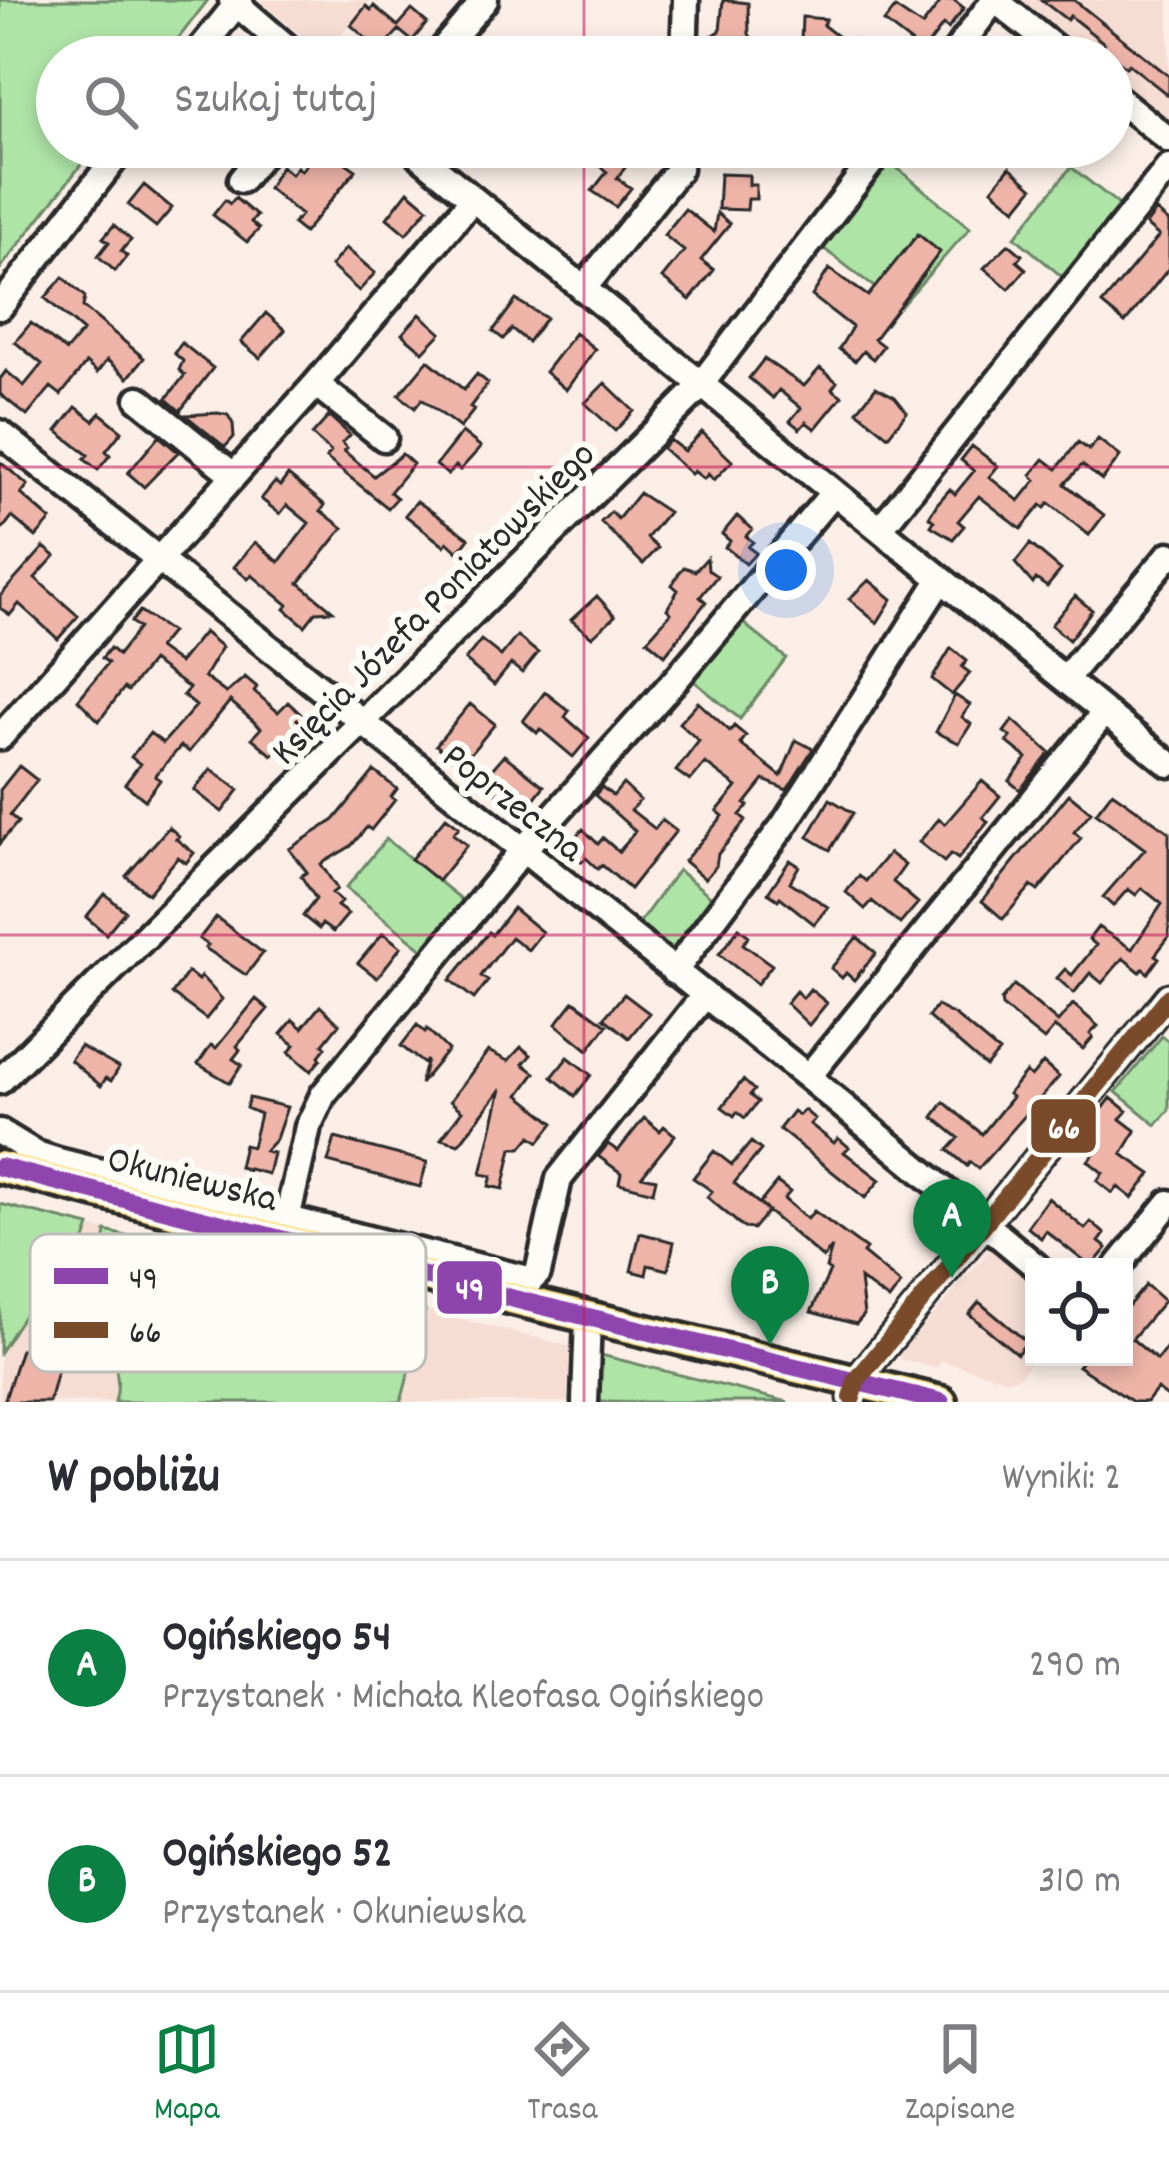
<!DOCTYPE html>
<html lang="pl">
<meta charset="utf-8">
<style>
:root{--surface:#fff;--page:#f7f7f7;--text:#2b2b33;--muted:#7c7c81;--line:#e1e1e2;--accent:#0b8043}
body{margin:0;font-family:Dekko,sans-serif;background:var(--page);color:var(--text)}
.controls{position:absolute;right:36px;bottom:36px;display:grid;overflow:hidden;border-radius:0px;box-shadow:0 6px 18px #0003}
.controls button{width:108px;height:108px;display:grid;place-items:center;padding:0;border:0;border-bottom:3px solid var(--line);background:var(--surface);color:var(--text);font:60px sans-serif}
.you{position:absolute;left:786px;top:570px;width:42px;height:42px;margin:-30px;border:9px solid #fff;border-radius:50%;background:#1a73e8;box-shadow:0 0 0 18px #1a73e833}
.badge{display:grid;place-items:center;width:78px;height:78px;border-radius:50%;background:var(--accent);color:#fff;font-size:39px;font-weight:700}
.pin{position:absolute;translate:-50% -99px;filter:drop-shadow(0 3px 6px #0008)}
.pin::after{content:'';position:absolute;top:63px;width:42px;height:36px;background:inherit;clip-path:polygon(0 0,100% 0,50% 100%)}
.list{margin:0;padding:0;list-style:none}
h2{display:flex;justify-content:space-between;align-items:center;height:156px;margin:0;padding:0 48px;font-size:51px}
h2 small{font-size:39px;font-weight:400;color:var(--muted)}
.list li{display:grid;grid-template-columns:78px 1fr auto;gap:36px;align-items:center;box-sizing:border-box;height:216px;padding:0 48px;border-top:3px solid var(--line)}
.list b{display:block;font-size:45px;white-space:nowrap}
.list p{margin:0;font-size:39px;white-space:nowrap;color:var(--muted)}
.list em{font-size:39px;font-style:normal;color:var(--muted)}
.icon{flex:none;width:66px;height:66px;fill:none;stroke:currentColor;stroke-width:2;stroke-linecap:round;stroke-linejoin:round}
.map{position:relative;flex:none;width:1169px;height:1402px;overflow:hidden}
.search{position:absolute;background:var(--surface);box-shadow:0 6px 18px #0003;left:36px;right:36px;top:36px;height:132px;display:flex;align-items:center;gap:30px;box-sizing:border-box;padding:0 42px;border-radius:66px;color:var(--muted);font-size:45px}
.sheet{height:588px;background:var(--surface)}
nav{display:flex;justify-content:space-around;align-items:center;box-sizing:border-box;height:168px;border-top:3px solid var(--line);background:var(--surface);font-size:33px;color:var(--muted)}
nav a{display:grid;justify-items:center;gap:6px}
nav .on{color:var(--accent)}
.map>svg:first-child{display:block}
.built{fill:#f6ddd4}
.green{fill:#afe4a7;stroke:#6d8869;stroke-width:3}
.building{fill:#eeb4a8;stroke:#2b2b2b;stroke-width:3}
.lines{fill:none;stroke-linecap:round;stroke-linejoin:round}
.minor-casing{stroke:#2b2b2b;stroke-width:33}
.major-casing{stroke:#2b2b2b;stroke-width:39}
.minor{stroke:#fdfcf7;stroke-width:24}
.major{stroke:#fce080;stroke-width:30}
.bus-1-casing{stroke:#fdfcf7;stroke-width:27}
.bus-2-casing{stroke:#fdfcf7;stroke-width:27}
.bus-1{stroke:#8e44ad;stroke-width:18}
.bus-2{stroke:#7a4b2a;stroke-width:18}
.grid{fill:none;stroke:#c2185b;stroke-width:3;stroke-opacity:0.55}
.labels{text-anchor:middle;stroke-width:12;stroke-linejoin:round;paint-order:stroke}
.street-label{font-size:39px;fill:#2b2b2b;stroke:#fdfcf7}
.key{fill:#fdfcf7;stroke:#bebdba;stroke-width:3}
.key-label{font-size:33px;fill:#2b2b2b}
.line-badge{stroke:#fdfcf7;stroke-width:4.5}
.badge-label{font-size:33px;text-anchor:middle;font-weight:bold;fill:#fff}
</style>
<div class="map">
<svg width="1169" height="1402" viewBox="0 0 1169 1402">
<rect width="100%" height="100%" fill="#faeee7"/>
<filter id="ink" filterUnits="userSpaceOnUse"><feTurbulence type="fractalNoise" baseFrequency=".00833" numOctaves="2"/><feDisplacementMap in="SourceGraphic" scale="24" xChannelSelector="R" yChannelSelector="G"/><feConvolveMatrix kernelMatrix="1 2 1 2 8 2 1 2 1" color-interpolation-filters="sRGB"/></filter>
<g filter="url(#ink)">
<path class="built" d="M259,0H371L324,55Z
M1011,0H1169V126L1112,80V57H1083Z
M0,1204L573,1347L572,1402H0Z
M994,1246L1034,1279L1035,1357L1019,1377L1009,1380L942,1361L935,1368L901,1359L899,1354Z"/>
<path class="green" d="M0,0H208L164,57H57V147H95L0,269Z
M890,162L970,228L900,307L823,248Z
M1071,167L1123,208L1066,280L1015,237Z
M743,623L786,658L740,719L694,681Z
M386,839L465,902L425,951L346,888Z
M678,870L714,899L671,955L637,926Z
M1162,1036L1169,1042V1110L1156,1125L1116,1092Z
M0,1204L90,1226L75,1269L37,1295L0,1352Z
M106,1231L425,1311L401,1402H115C121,1379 115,1369 111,1346C105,1308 100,1269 106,1231Z
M597,1354L788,1402H594Z"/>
<path class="building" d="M723,0L748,3L749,34L753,40L747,52L711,50L712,36L720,31Z
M942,0H954L964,8L948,29L943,25L923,52L884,22L895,8L922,26Z
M1041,0H1074L1169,76V96L1129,64L1126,67L1101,47L1104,43L1070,16L1067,20Z
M366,6L371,10L374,6L398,26L412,10L427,23L412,41L399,30L380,51L351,25Z
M802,17L826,19L823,25L847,44L852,39L875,57H819L829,44L801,41Z
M320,147H359L346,163L356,170L304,233L293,224L301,215L268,188L281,166L291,174L297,167L301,171Z
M576,147H641L617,178L631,188L616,207L592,191L607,172Z
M1010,167L1033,188L1016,209L992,189Z
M720,174L749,175V185H756V199H748L747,210L718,209Z
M144,185L172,208L156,227L128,205Z
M408,191L428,208L406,234L387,218Z
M235,198L257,216L251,222L259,229L247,242L213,215L225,200L230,204Z
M685,209L714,232L717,213L730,224L701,260L714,270L690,300L662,278L684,251L664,235Z
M1156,211L1169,222V268L1125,323L1102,304L1159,236L1146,225Z
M114,225L131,240L121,251L127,256L115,271L98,256L109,242L103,238Z
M918,234L940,252L874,339L883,346L873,359L863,351L855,361L839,349L852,327L812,296L829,269L868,296Z
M1009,244L1022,255L1017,261L1026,269L1009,289L984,268Z
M346,248L375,273L359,291L331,266Z
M63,277L85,297L83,307L144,358L128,378L107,360L97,373L86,363L61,395L51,387L27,416L0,394V379L6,371L24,386L42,364L15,342L31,323L66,351L83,331L45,298Z
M516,300L546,318L528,342L512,329L503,339L493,331Z
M266,313L285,330L260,358L241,342Z
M420,314L441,333L423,352L402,334Z
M575,333L595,349L566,390L545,372Z
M182,343L213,368L180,411L166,399L185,375L179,370L183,361L174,353Z
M764,359L804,386L820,368L837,382L832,389L842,396L815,429L806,422L800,429L790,421L801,408L779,390L773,398L749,378Z
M428,360L464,390L477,374L488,383L470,407L474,410L460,428L422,399L415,408L399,395Z
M605,383L634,411L615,431L585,403Z
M876,387L895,397L907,412L888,436L857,411Z
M76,407L94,421L100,413L122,431L106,451L110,455L98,470L84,459L88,455L57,431Z
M218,413L228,415L233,424L234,437L225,447L185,415Z
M329,416L350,435L342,443L347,448L344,451L374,476L402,454L413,464L390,492L397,498L388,508L326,458L331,452L312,435Z
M462,432L481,447L460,470L456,466L448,475L436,465Z
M702,432L732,461L714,480L708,474L704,479L694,471L691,474L662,448L670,440L684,451Z
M159,436L178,452L144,487L128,473Z
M1098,439L1120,456L1116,462L1102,480L1082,465L1065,484L1104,515L1089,535L1049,503L1045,508L1041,505L1021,529L979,496L958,521L964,526L953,539L931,526L934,521L929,517L937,504L950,489L955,494L974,471L961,460L972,446L998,466L989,477L1019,501L1036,480L1031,475L1044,459L1057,469L1078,442L1089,450Z
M0,462L28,485L21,494L51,520L36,537L12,517L0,532Z
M288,475L325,505L321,511L343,528L299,583L333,611L316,612L305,626L285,609L288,605L252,575L248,579L234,567L255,542L279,562L309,523L287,505L280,514L261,499L275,482L280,486Z
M639,493L668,512L647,538L658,548L643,564L601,522L611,512L618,519Z
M417,501L469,538L458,552L447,542L444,546L405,515Z
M737,516L752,529L746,536L753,542L748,547L756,553L746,564L725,547L730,541L722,534Z
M1030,544L1061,570L1047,587L1036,579L1033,584L1015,563Z
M44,547L55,556L35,578L78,616L58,639L19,604L10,615L0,608V596Z
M707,558L708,570L717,576L700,597L706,602L665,655L647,640L671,613L667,609L678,590L672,585L679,573L684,567L695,571Z
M869,580L892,599L877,623L849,599Z
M597,596L615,616L592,637L571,620Z
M1075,596L1092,610L1069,640L1051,625Z
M140,611L171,632L158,648L179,663L204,632L222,647L204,677L226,693L245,677L257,687L254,691L278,712L288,702L308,721L272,755L252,738L261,728L230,701L189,752L181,746L155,776L160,780L145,800L125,784L140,764L131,757L150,733L163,743L196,706L183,695L189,688L152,661L128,691L124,688L99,721L78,700L108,663L102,658L110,648L118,655L139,628L131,622Z
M517,636L538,653L522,673L511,664L494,685L465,660L481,640L501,656Z
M951,648L967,661L962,667L970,673L952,695L932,679Z
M545,692L569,711L565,717L589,738L573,757L540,729L537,733L523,721Z
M955,695L970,705L962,717L971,724L959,743L936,732Z
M698,702L730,731L734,726L746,736L740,744L781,776L796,740L813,749L787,790L764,780L745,804L748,806L740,815L746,820L718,854L716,866L705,879L684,861L723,816L717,811L737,787L705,763L690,781L676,771L699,741L679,723Z
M470,704L495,724L461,765L436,745Z
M1013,720L1050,753L1020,790L1009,781L1027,758L1007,742L1011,737L1004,732Z
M504,755L544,786L522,814L482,781Z
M19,766L37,780L10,815L18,822L0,843V790Z
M211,769L239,790L222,812L194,790Z
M374,771L397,789L391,797L395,800L371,830L367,827L351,846L321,864L337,889L332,893L341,902L337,906L348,914L333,932L322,924L319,929L303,916L316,899L301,876L307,872L289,849L334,820Z
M982,781L1000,796L983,817L988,822L958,859L951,854L944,862L919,842L939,819L945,824Z
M623,784L640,800L631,810L655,829L662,820L676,831L630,889L602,865L598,869L586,858L582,862L566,848L583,829L598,844L603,838L619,852L635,831L595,795L602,787L613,796Z
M1112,792L1169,832V937L1155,955L1159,958L1148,973L1143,969L1140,972L1123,958L1102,983L1090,973L1074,993L1057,978L1065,969L1072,975L1096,945L1089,939L1098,927L1132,949L1162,904L1142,888L1136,895L1128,889L1113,906L1103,897L1145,849L1096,813Z
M1069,794L1091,812L1074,832L1081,838L1038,891L1031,886L1003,919L982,901Z
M830,799L853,813L830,850L808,837Z
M446,817L459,827L453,834L467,845L438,881L411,859Z
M169,827L179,836L176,839L194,853L186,863L178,857L148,894L126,876Z
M889,853L905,865L893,882L918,903L900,924L872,901L865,909L846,892L859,876L866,881Z
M790,860L799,866L790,882L828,907L814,924L780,897L778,900L768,893Z
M105,894L125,911L106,934L86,917Z
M513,908L542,932L528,950L511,937L481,976L488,981L474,999L450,980L489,932L492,935Z
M216,917L263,953L246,975L205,948L208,945L199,939Z
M739,928L749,936L743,944L772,965L757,984L719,954Z
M383,933L401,947L377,978L358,963Z
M857,937L876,953L854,980L846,973L842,978L831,968Z
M188,972L198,980L201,976L222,999L206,1019L172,994Z
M1014,985L1058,1022L1073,1004L1098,1026L1090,1034L1093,1037L1083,1049L1055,1027L1044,1040L1002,1006L1001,1000Z
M810,989L827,1003L809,1025L786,1003L796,991L803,998Z
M624,994L649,1013L629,1038L604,1018Z
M256,999L268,1009L237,1046L240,1050L233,1059L242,1065L230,1083L198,1064L211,1045L216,1048Z
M574,1001L607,1025L588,1050L556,1024Z
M320,1006L339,1024L323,1044L326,1047L319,1056L321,1059L311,1071L289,1052L295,1045L281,1034L293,1020L302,1028Z
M937,1006L956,1016L999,1052L986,1067L928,1017Z
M417,1025L425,1032L427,1029L448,1050L420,1084L427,1060L424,1064L401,1046Z
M80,1046L119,1068L111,1081L106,1078L101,1086L70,1060Z
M521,1047L531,1055L523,1064L535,1073L519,1095L554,1123L539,1142L531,1136L521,1148H512L503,1189L489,1186L492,1176L481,1174L501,1089L459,1144L441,1139L462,1111L450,1101L488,1051L508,1061Z
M568,1057L591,1075L575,1096L552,1077Z
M1043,1063L1059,1077L978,1169L970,1162L967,1166L948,1150L959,1138L933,1117L944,1102L982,1134L1012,1097L1008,1094L1026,1072L1031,1077Z
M743,1080L754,1090L750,1095L758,1102L745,1118L737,1112L734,1116L722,1107Z
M249,1098L287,1107L276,1139L265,1151L273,1153L268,1174L249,1169L245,1174L247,1169L239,1167L244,1145L252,1147L260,1114L246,1108Z
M1111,1098L1127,1111L1120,1119L1136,1131L1122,1154L1151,1174L1132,1198L1118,1187L1112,1193L1097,1181L1103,1173L1088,1161L1099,1147L1092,1141L1102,1120L1098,1115Z
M804,1110L815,1119L810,1124L834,1143L838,1138L849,1147L844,1152L880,1180L865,1198L779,1129L793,1111L799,1115Z
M644,1118L660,1131L664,1126L675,1135L642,1176L656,1179L653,1192L619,1183L621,1173L598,1156L608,1144L618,1151Z
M335,1138L427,1162L420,1187L328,1162Z
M751,1142L761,1150L734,1183L768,1211L753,1229L744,1228L707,1197L712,1191L693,1178L714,1151L732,1165Z
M777,1182L790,1192L784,1199L807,1219L814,1211L866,1249L863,1253L901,1284L889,1300L860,1279L864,1315L856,1324L811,1312L830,1271L826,1268L832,1247L823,1258L759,1204Z
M1048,1198L1085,1229L1091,1222L1105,1234L1099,1242L1107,1248L1091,1267L1046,1231L1041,1238L1027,1227Z
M640,1233L674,1242L668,1270L648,1265L646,1275L631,1271Z
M770,1266L782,1269L802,1285L786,1305L753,1298L760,1269L769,1271Z
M1146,1285L1164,1301L1132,1339L1157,1360L1169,1344V1398L1157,1389L1147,1402H1133L1078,1366L1086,1357H1124V1311Z
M979,1302L1027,1342L1017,1354L969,1314Z
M21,1349L60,1359L49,1402H4Z"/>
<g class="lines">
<g class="minor-casing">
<path id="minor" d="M232,0L298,57
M995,0L1066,57
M194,57L240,0
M436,57L485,0
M684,57L686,0
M952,57L994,0
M1112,94L1169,140
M409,147L1169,764
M241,180L268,147
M583,289L679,169L680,147
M0,307L124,147
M316,384L384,438
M139,399L232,474
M0,433L808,1077L1037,1267
M880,529L1169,167
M1065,679L1169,555
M0,737L316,384L472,200
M674,972L784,825L941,579
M808,1077L1105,712
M0,1081L695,392L883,147
M0,1132L36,1154L58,1161L531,1280L538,1273L559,1179L704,996
M287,1219L308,1127L323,1095L522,851L678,677L834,492
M1117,1267L1169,1203
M852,1398L856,1381L1169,997
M585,1402L588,1317"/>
</g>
<g class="major-casing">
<path id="major" d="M0,1167L526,1302L941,1402"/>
</g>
<use href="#minor" class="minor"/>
<use href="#major" class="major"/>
<g class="bus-1-casing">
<path id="bus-1" d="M0,1167L526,1302L941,1402"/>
</g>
<g class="bus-2-casing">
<path id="bus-2" d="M852,1398L856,1381L1169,997"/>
</g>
<use href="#bus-1" class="bus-1"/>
<use href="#bus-2" class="bus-2"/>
</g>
</g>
<path class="grid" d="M584,0V57M584,147V1402M0,467H1169M0,935H1169"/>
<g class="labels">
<g class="street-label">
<text transform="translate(431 601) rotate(-45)" y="14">Księcia Józefa Poniatowskiego</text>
<text transform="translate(515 800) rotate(38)" y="14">Poprzeczna</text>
<text transform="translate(193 1176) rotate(14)" y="14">Okuniewska</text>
</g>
</g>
<rect x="30" y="1234" width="396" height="138" rx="18" class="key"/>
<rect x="54" y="1268" width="54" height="16" fill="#8e44ad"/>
<rect x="54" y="1322" width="54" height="16" fill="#7a4b2a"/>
<g class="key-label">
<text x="129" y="1288">49</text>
<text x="129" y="1342">66</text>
</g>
<g class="line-badge">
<rect x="1029" y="1097" width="69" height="58" rx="12" fill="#7a4b2a"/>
<rect x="435" y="1259" width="69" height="57" rx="12" fill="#8e44ad"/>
</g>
<g class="badge-label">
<text x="1064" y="1138">66</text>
<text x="470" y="1299">49</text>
</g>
</svg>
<div class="controls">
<button><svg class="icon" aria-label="locate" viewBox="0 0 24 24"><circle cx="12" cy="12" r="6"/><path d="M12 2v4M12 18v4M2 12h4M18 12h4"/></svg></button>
</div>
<div class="you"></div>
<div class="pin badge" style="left:952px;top:1278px">A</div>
<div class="pin badge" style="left:770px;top:1345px">B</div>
<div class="search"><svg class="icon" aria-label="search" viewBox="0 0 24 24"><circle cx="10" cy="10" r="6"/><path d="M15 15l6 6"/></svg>Szukaj tutaj</div>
</div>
<section class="sheet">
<h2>W pobliżu<small>Wyniki: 2</small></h2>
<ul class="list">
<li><span class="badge">A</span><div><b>Ogińskiego 54</b><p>Przystanek · Michała Kleofasa Ogińskiego</p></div><em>290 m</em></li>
<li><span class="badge">B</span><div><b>Ogińskiego 52</b><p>Przystanek · Okuniewska</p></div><em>310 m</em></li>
</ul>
</section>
<nav>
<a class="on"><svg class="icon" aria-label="map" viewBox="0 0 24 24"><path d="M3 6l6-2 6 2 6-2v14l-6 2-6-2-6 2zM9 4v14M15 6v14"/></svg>Mapa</a>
<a><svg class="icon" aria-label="directions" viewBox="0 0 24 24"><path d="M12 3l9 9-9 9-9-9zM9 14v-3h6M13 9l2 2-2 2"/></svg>Trasa</a>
<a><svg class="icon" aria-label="saved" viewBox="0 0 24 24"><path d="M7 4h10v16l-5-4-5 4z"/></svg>Zapisane</a>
</nav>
